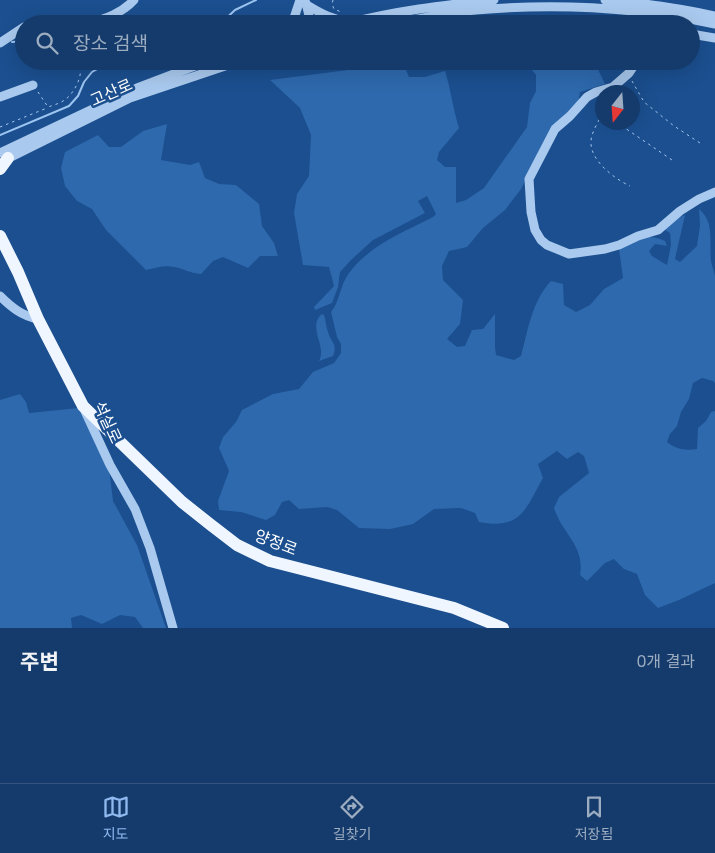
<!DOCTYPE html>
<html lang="ko">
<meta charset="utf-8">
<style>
:root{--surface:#143b6b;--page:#1d4271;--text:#f1f3f6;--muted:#9dadc1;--line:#33557e;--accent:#90b9f0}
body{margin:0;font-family:Poppins,"Noto Sans KR",sans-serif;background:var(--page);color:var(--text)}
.compass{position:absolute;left:595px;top:85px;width:45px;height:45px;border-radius:50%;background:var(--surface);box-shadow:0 5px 20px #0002;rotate:197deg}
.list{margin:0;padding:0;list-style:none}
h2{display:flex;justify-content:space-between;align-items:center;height:65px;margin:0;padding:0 20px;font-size:21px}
h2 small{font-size:16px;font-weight:400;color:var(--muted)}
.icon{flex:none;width:28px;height:28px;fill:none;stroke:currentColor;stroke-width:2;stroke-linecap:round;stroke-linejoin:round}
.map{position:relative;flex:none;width:715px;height:628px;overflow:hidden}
.search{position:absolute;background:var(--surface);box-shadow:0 5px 20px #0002;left:15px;right:15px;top:15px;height:55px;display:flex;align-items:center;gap:12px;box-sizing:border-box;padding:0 18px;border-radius:28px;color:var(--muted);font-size:19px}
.sheet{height:155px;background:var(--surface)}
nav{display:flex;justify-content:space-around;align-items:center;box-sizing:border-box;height:70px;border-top:1px solid var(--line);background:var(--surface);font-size:14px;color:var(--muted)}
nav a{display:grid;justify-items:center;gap:2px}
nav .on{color:var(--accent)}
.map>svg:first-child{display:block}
.green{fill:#2e69ad}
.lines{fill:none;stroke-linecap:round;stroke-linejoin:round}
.stream{stroke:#9cc4f0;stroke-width:2}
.minor-tunnel{stroke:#3d69a0;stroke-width:9;stroke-dasharray:9 4.5;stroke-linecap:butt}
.path{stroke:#a9c9ee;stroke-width:1;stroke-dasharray:2.5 4;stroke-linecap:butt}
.minor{stroke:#a9c9ee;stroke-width:9}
.major{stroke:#f0f6ff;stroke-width:12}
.labels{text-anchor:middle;stroke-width:5;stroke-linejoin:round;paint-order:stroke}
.street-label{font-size:16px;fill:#fff;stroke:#1b4f8f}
</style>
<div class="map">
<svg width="715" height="628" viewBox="0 0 715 628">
<rect width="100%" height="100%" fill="#1b4f8f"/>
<path class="green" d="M525,61H594L605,84L580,92L578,103L540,152L521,189L505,210L483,228L467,247L449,251L442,266L443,280L463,300L460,324L447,339L457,347L465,346L472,330L483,329L495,314V347L496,355L514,360L521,356C528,330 532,301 551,281L563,284L564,305L576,312L590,305L604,289L623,278L619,249C636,240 646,232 665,241L667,246L655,244L649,251L652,256L667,265L671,245L670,233L665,230L672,221L685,215L675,259L680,262L697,246L700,225L699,209C715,222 709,242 711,261C712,266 714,271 715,276V383L713,381L702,378L693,383L689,399L681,412L677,426L670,434L667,442C675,449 686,451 697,449L698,428L706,421L711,412L715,411V583L679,600L658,608L645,595L637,574L624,569L614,559L605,563L587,581L580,575C585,545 562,534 554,508L559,497L589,473L584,456L578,452L567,459L557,451L538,464L543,478C525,510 521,530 479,522L475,513L461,508L434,509L413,524L390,529L359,528L337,510L327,507L299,509L289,500L282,502L275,515L266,520L241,512L219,510L218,501L229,471L219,448L223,437L236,422L242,410L273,394L299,389L313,372L334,363L341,353V344L337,337L331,312C340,301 340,285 349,273C370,245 402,233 433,217L436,214L427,196L418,201L425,213L373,240L351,260L340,272L338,287L332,303L315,310L314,307L334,286L329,267L303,265L294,213L297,194L309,176L311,135L300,108L270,80L403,63L409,77H425L445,71C451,90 453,109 459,128L439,152L437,160L445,167H456V203L466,200L484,188L527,127L530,103L536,91V75Z
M167,124L161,160L190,165L199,162L205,178L219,184L236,185L259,204L262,226L274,243L278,256H260L248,268L223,257L213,261L201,274C189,273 185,269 174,267C164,265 156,268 146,270L106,230L92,209L77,201L65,186L61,168L65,152L98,135L109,147H121L143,131Z
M322,314L324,315C326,321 326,327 328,332C331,343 338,343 333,356L319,361C320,359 321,356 321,353C322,342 309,324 322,314Z
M20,394L26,402L29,413L79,408L109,468L113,501L137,545L166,628H143L135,617L120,615L102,624L81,615L71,618L72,628H0V400Z"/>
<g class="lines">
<path class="stream" d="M220,24L235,10L256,0
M12,42L24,41
M90,61L101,67
M0,135L69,106L78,96L84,82L92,72L101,67L140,64L150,61"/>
<path class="minor-tunnel" d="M658,24L664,0"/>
<path class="path" d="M333,0L332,4L334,9L341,12
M632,81L644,102L674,126L700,143
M38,92L48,107C54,105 61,103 66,99C75,92 87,70 76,61
M602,114C598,123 590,134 591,144C592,162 615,179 630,186
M616,122L675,162
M0,127L47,108"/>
<path class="minor" d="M605,0C642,3 679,8 715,16
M306,3L311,24
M307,5C322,14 333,20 350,22
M31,24C51,15 68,24 89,22C105,20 123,12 134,0
M292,24L300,0
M345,24C394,11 444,5 494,0
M393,24C420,19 448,12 476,10C556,3 636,7 715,24
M691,34L715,38
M0,43L24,27
M637,61L629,73L613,87L596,92L587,97L570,116L555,129L529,179L531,212L535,230L541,240L547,245L569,254L605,249L619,245L638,236L658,230L680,211L699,199L715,192
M0,97L33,85
M0,153L137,88L208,61
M5,160L130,98L240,61
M0,296C11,307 22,316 38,319
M85,411L110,465L135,509L150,548L173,628"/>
<path class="major" d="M0,169L8,158
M0,236L18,272L38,319L83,406L182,502L211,525L237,545L270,561L454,608L503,628"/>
</g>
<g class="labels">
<g class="street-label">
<text transform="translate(111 92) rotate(-24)" y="6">고산로</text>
<text transform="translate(108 422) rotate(65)" y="6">석실로</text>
<text transform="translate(276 542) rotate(21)" y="6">양정로</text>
</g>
</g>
</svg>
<svg class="compass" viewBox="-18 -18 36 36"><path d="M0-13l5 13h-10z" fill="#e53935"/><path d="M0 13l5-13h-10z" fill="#9dadc1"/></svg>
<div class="search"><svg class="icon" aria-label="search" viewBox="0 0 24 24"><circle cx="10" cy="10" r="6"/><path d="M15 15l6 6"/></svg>장소 검색</div>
</div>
<section class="sheet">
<h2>주변<small>0개 결과</small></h2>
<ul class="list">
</ul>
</section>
<nav>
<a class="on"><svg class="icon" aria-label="map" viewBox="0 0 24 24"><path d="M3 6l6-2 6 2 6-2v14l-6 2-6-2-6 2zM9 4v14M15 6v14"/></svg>지도</a>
<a><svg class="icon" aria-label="directions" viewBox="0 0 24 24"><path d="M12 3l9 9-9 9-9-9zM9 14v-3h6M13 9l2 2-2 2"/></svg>길찾기</a>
<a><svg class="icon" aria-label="saved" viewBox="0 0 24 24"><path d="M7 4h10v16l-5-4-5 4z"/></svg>저장됨</a>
</nav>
